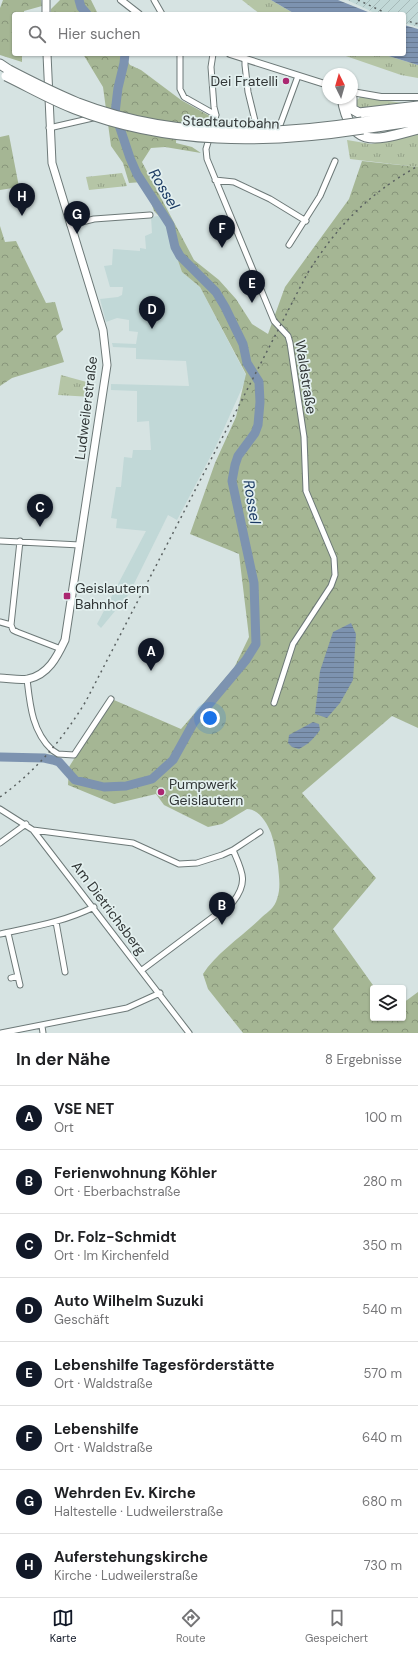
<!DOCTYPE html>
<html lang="de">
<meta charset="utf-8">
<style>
:root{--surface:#fff;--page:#f6f6f6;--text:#202124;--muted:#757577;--line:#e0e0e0;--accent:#111827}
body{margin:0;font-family:"DM Sans",sans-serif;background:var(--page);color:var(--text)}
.controls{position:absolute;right:12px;bottom:12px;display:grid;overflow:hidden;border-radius:4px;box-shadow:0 1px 3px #0004}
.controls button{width:36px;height:36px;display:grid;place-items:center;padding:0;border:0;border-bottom:1px solid var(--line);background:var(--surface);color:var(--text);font:20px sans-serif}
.compass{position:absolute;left:322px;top:68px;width:36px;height:36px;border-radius:50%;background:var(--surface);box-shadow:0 1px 3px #0004;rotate:355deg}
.you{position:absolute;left:210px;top:718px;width:14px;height:14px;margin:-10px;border:3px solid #fff;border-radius:50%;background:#1a73e8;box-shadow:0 0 0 6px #1a73e833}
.badge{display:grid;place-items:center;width:26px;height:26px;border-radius:50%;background:var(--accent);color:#fff;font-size:13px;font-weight:700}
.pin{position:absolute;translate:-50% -33px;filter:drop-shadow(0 1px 2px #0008)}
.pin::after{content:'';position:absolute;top:21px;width:14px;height:12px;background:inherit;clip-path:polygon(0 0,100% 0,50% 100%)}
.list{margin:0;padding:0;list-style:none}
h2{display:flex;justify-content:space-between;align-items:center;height:52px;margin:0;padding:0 16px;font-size:17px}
h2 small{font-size:13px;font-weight:400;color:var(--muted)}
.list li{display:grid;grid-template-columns:26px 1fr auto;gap:12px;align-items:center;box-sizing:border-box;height:64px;padding:0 16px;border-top:1px solid var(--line)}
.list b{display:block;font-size:15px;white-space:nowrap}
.list p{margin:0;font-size:13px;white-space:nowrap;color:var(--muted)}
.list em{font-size:13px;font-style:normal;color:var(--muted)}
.icon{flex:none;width:22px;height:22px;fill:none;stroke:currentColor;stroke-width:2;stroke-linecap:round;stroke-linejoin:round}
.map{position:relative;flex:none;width:418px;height:1033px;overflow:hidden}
.search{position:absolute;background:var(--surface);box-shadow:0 1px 3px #0004;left:12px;right:12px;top:12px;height:44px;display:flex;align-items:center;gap:10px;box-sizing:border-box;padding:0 14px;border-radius:4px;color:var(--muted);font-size:15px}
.sheet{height:564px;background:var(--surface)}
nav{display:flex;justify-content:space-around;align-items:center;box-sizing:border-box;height:56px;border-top:1px solid var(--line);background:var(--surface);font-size:11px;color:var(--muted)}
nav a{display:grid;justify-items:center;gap:2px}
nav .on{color:var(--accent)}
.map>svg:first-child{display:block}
.built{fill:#c1d8d7}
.industrial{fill:url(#industrial-furrows)}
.grass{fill:url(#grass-tufts)}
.forest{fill:url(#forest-crowns)}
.water{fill:url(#water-rules)}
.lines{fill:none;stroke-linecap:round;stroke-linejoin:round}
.river{stroke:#7d93b0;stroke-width:9}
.minor-casing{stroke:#6d7978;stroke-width:7}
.tertiary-casing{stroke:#6d7978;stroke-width:8}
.secondary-casing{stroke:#6d7978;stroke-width:9}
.motorway-casing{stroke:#6d7978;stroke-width:11}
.minor{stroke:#fff;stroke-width:5}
.tertiary{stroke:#fff;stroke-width:6}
.secondary{stroke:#fff;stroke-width:7}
.motorway{stroke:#fff;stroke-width:9}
.rail{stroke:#5a6161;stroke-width:1.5;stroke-dasharray:2 4;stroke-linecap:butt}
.motorway-bridge-casing{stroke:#6d7978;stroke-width:11;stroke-linecap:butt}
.motorway-bridge{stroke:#fff;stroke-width:9}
.poi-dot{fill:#ab2771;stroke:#e3f0ef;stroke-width:1.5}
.labels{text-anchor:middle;stroke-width:3.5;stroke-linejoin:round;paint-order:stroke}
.poi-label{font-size:14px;fill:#313636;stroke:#e3f0ef;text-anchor:start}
.street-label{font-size:14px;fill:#313636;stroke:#e3f0ef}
.water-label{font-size:15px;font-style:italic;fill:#1b3a63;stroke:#e3f0ef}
</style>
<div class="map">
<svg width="418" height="1033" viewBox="0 0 418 1033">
<defs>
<pattern id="industrial-furrows" width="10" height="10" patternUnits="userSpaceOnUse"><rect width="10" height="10" fill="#c1d8d7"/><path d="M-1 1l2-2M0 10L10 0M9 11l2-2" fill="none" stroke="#a6bab9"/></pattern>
<pattern id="grass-tufts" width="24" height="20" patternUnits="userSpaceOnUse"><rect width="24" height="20" fill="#b5c5a6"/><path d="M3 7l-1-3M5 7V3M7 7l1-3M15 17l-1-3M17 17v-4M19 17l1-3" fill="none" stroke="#94a188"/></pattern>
<pattern id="forest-crowns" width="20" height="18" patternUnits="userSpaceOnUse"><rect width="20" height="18" fill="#a5b694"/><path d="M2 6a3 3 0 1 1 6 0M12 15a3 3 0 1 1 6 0" fill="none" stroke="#87957a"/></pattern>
<pattern id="water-rules" width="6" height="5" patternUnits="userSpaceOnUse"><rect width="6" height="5" fill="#7d93b0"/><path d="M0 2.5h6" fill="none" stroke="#677990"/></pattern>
</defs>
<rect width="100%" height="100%" fill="#d6e3e2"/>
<path class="built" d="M159,216L164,221L182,272L200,287L247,377L216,446L177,520L168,515L129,594L101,628L97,624L146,531L116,528L117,519L111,518L116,487H121L124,457L132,458L133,450H151L149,421L137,422V391L111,390V384L189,386L186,361L136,359V348L113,347L112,343L136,344L138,332L129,331V320L117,318L106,322L100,299L118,297L122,295L123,287H110L104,266L112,265L113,249L140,251V248L146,249L145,236L152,233L151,217Z"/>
<path class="industrial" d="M347,0H418V27L404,23V14H377Z"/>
<path class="grass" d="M242,0H271L295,14H260Z
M340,54H382L418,65V78L401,75Z
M360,97L403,103L418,101L363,109L356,108L355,102Z
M418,134V167L350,159L347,140L371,144Z
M122,173L127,186L89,190L86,177Z
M61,375L94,384L92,397L58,395Z"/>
<path class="forest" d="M3,0H41L42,6L24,11V14H14V54H22V62L0,55V8Z
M60,0H91L98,14H51V9Z
M83,54H123L130,65L141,70L181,100L208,115L248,128L177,123L176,143L192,147L201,153L165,147L151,148L142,162L194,260L219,280L236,299L252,324L268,334L285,287L349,199L362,161L418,167V728L392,716L302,793L376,878L333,929L375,988H373V1018H403V1003L418,992V1033H243L208,989L203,974C216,953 244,935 262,917C268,912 275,907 277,899C281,888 279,877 278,866C276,855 275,844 271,833C267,823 259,809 247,809L222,824L208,827L164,805L156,794L114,804L68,785L69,767L92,730L114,700L181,729L234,668L249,637L239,554L190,534L215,463L236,417L246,374L200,287L182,272L164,221L154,211L146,187L142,182L129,183L123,163L111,146L103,87Z
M9,135L19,187L0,190V137Z
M0,226L5,242L16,241L46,303L55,302L63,330L56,336L64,362L12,378L0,386Z"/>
<path class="water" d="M271,0H338L373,14H295Z
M404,25L418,29V65L382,54H404Z
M351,623L356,634L353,680L340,703L327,718L315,714L320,671L333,632Z
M313,722L319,724L320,730C314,738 309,744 299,749L292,747L288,743L289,735Z"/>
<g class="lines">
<path class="river" d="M79,0L81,7L87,14
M0,757L44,758L53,760L59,762L75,780L104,787L126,786L152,779L173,760L194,722L246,660L256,644L254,583L232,481L235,465L238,456L255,433L258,425L260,402L259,382L247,363L243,344L225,307L216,292L180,256L175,247L170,225L137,174L130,158L115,113L118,88L124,63L125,54"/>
<g class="minor-casing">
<path id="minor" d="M154,0L162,14
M180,54V89L184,97L216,115
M213,54L211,67L214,107L216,115L206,149L207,159L274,321L288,336L290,343L304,437L306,491L334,558L335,575L331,586L293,644L274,703
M245,59V65L248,92L257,129H262
M49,128L97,117
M275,129L280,125L298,76
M215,180L234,182L270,199L306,221
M70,225L94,219L150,215
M289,245L320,196L335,161
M0,541L80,545
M0,622L11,625L13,630L17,632L61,649
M11,625L20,541
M27,679C30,705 32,731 52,750
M52,750L58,754L74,755L111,699
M0,809L33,830L189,1033
M33,830L133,843L179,864L197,863L222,855L233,850L260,832
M0,843L26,824
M56,922L65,972
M8,933L20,985
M0,934C32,927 64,922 94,907
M142,970L233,902C249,882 242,871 233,850
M11,978L18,976
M42,1026L43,1033
M1,1033L127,1008L160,993"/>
</g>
<g class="tertiary-casing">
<path id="tertiary" d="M121,0L139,14
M230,54L328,85
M352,92L381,97H418"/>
</g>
<g class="secondary-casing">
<path id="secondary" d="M46,0V14
M0,678C8,678 20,681 28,679C48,675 57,657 65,640L107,365L103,330L52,163L47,54"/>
</g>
<g class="motorway-casing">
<path id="motorway" d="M0,64L9,70
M342,98C351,151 377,140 418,129
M352,98V109L359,113L418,106
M362,122L418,114
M363,129L418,121"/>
</g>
<use href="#minor" class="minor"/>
<use href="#tertiary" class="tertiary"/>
<use href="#secondary" class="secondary"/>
<use href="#motorway" class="motorway"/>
<path class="rail" d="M358,0L388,14
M404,20L418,24
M0,797C36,771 63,739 86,701L307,274C338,225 367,195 418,166"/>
<g class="motorway-bridge-casing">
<path id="motorway-bridge" d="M9,70C32,82 54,93 78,103C168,138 267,137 362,122
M6,76C29,87 51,100 75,109C168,145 266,144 363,129"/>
</g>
<use href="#motorway-bridge" class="motorway-bridge"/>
</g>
<g class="poi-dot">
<circle cx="286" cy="81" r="4"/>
<rect x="63" y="592" width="8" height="8" rx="2"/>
<circle cx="161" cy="792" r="4"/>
</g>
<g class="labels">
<g class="poi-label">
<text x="278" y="86" text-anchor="end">Dei Fratelli</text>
<text x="75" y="593">Geislautern<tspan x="75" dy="16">Bahnhof</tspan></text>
<text x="169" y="789">Pumpwerk<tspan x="169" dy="16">Geislautern</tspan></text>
</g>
<g class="street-label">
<text transform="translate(231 122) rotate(2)" y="5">Stadtautobahn</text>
<text transform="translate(306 377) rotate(81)" y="5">Waldstraße</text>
<text transform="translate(86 408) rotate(-83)" y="5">Ludweilerstraße</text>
<text transform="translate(109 908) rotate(53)" y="5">Am Dietrichsberg</text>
</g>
<g class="water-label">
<text transform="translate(164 189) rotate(59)" y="5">Rossel</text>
<text transform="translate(252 502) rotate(81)" y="5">Rossel</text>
</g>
</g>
</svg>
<div class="controls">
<button><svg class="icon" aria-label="layers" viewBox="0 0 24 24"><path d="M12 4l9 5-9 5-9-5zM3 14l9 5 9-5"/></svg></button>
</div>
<svg class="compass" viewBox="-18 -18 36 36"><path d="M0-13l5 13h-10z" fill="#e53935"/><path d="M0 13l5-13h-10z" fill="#757577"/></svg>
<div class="you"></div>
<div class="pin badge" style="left:151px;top:671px">A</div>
<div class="pin badge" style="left:222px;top:925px">B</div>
<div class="pin badge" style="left:40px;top:527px">C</div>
<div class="pin badge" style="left:152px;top:329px">D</div>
<div class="pin badge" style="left:252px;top:303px">E</div>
<div class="pin badge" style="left:222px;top:248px">F</div>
<div class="pin badge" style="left:77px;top:234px">G</div>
<div class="pin badge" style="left:22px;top:216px">H</div>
<div class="search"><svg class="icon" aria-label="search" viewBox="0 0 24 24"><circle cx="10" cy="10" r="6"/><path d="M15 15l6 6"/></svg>Hier suchen</div>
</div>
<section class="sheet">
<h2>In der Nähe<small>8 Ergebnisse</small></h2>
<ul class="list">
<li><span class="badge">A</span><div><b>VSE NET</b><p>Ort</p></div><em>100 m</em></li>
<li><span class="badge">B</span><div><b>Ferienwohnung Köhler</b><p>Ort · Eberbachstraße</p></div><em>280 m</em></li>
<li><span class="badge">C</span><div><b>Dr. Folz-Schmidt</b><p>Ort · Im Kirchenfeld</p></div><em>350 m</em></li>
<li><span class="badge">D</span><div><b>Auto Wilhelm Suzuki</b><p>Geschäft</p></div><em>540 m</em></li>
<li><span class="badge">E</span><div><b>Lebenshilfe Tagesförderstätte</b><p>Ort · Waldstraße</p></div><em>570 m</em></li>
<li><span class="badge">F</span><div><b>Lebenshilfe</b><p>Ort · Waldstraße</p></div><em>640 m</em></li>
<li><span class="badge">G</span><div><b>Wehrden Ev. Kirche</b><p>Haltestelle · Ludweilerstraße</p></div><em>680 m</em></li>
<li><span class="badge">H</span><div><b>Auferstehungskirche</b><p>Kirche · Ludweilerstraße</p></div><em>730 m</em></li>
</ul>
</section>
<nav>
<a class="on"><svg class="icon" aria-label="map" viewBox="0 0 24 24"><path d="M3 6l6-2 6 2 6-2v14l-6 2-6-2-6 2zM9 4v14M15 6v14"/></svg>Karte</a>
<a><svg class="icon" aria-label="directions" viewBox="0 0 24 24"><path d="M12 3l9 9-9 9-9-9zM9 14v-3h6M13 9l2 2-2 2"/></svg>Route</a>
<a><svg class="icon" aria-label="saved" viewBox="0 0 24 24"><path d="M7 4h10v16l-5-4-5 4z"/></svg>Gespeichert</a>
</nav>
